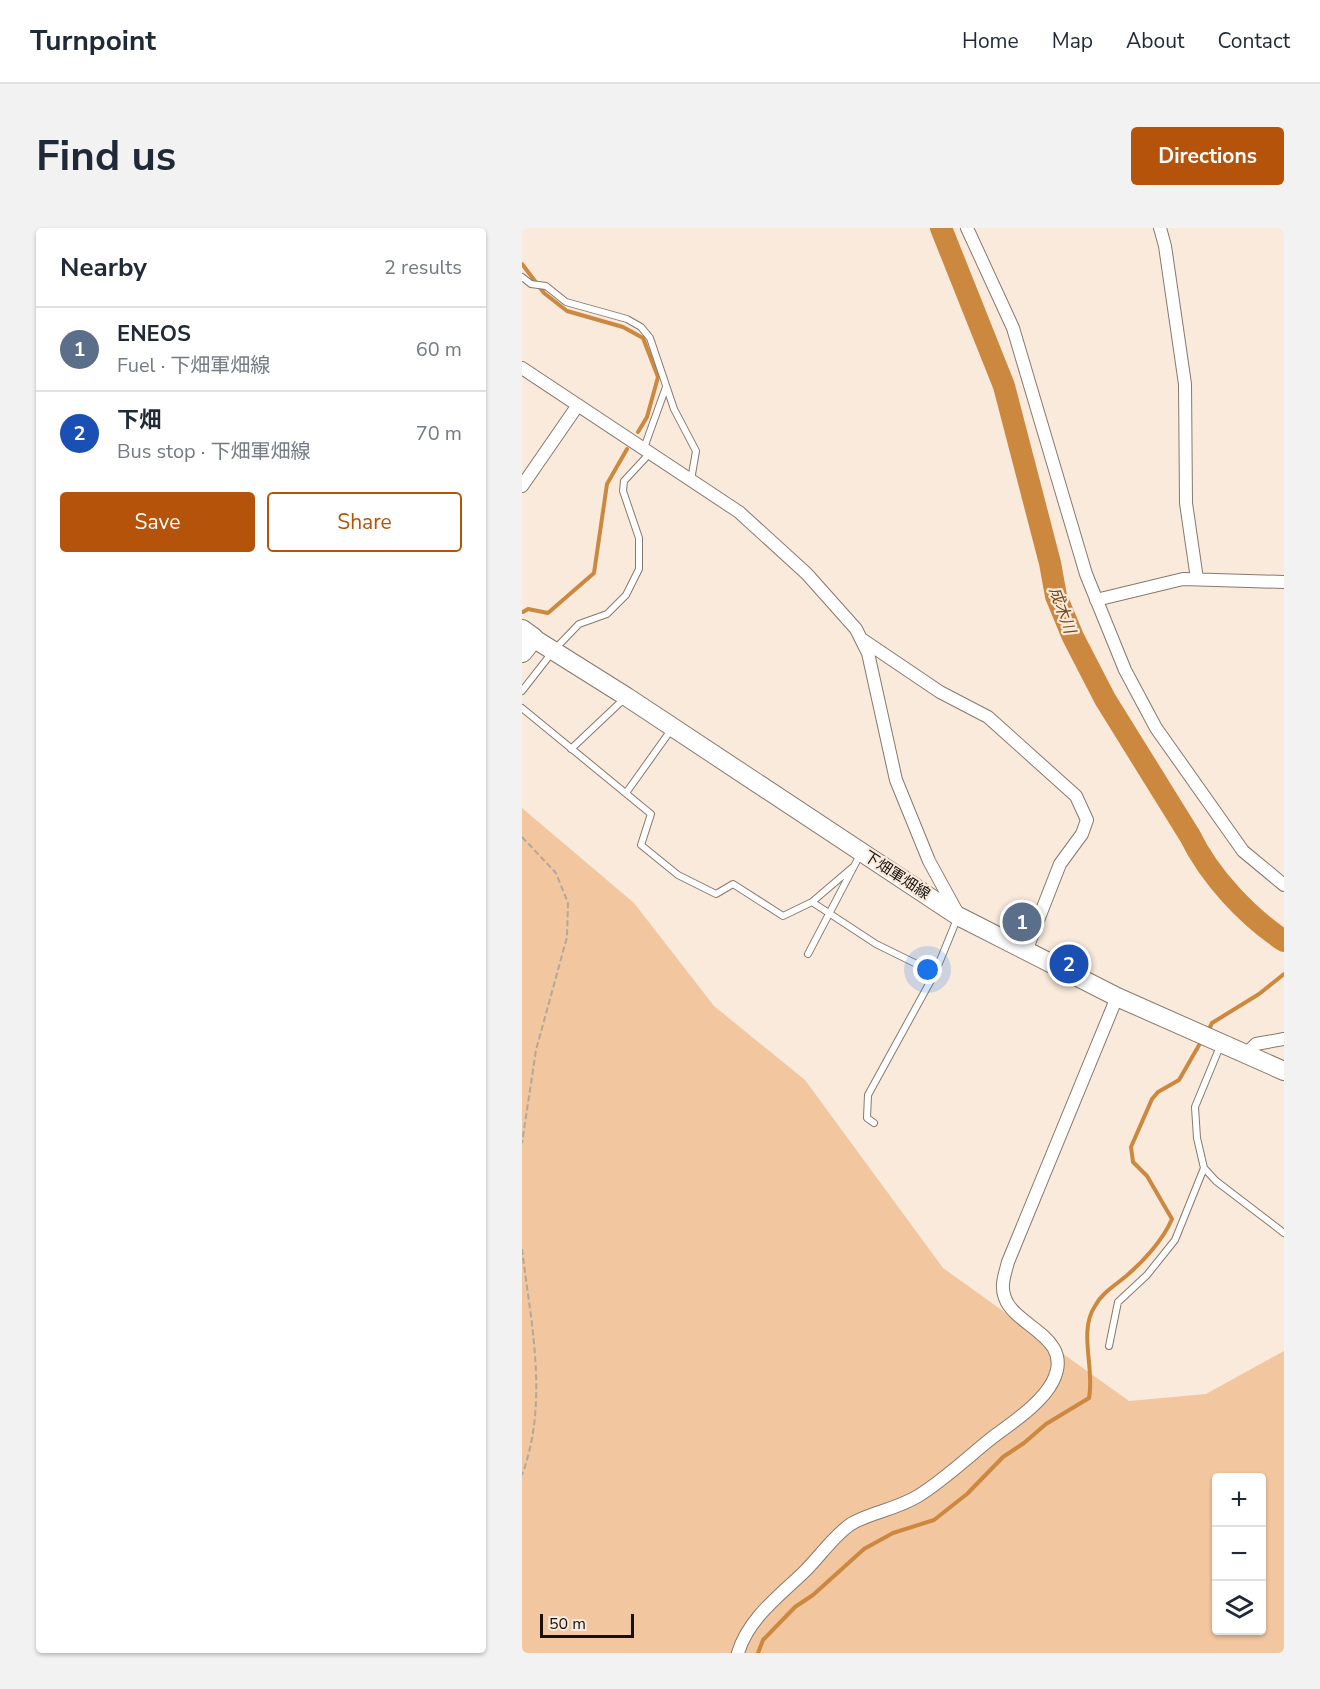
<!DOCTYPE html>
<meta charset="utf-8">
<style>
:root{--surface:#fff;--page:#f2f2f3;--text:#1f2937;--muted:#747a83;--line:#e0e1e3;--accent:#b45309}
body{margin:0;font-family:"Nunito Sans","Noto Sans JP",sans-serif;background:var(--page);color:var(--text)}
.controls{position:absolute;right:18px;bottom:18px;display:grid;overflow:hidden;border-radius:6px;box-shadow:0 2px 4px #0004}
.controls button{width:54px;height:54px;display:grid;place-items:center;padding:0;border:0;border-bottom:2px solid var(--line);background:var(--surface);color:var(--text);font:30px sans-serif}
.scale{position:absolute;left:18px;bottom:15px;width:94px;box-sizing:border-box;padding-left:6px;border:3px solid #17110d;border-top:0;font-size:16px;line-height:21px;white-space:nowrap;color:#17110d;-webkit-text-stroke:4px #f9eadc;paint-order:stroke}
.you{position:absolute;left:406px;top:742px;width:21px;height:21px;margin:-15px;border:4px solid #fff;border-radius:50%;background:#1a73e8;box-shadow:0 0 0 9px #1a73e833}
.badge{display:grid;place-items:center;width:39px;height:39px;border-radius:50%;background:var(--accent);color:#fff;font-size:20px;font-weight:700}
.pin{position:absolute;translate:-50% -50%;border:3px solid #fff;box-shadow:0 2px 6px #0006}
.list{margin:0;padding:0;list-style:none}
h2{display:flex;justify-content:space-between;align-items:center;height:78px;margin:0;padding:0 24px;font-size:26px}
h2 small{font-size:20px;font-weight:400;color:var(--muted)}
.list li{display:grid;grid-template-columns:39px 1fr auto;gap:18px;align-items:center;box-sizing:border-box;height:84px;padding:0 24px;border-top:2px solid var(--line)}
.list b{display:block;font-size:22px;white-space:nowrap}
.list p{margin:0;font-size:20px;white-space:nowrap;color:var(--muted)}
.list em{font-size:20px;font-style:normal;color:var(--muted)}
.actions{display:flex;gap:12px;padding:18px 24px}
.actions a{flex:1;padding:14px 0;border:2px solid var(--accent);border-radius:6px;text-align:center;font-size:21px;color:var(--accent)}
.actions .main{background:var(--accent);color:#fff}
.icon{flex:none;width:33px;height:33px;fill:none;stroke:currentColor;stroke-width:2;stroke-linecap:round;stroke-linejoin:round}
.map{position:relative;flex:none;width:762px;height:1425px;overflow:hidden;border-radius:6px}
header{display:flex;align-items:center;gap:36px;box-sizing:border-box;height:84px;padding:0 30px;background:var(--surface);border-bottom:2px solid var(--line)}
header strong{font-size:28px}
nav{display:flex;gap:33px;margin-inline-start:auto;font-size:21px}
.intro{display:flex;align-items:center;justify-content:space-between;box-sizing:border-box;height:144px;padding:0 36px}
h1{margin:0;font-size:42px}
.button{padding:15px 27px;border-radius:6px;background:var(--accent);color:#fff;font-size:21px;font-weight:700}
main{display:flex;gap:36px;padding:0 36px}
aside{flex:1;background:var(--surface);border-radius:6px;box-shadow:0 2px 4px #0004}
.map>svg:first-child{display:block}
.green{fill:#f2c69e;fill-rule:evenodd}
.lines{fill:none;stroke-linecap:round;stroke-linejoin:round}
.stream{stroke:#cd8840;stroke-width:4}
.river{stroke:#cd8840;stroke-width:22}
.building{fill:#fec48d;stroke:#998a7d;stroke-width:1.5}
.service-casing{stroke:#87796d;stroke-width:8}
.minor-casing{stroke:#87796d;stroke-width:14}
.secondary-casing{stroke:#87796d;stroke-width:20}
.primary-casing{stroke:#87796d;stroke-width:22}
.path{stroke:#b3a79c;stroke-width:2;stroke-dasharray:6 3;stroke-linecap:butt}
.service{stroke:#fff;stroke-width:6}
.minor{stroke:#fff;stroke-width:12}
.secondary{stroke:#fff;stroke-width:18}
.primary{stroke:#fff;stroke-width:20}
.labels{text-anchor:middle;stroke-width:4.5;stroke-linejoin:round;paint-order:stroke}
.street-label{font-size:15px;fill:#17110d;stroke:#f9eadc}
.water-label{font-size:16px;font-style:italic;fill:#794a15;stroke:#f9eadc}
</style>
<header>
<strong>Turnpoint</strong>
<nav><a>Home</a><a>Map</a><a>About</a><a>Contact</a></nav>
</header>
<div class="intro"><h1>Find us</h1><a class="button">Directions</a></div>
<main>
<aside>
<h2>Nearby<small>2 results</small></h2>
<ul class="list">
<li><span class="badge" style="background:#5c6f8a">1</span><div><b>ENEOS</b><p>Fuel · 下畑軍畑線</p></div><em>60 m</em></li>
<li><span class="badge" style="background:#1a4fb4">2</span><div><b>下畑</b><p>Bus stop · 下畑軍畑線</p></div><em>70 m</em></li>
</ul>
<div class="actions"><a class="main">Save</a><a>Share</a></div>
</aside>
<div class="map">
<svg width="762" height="1425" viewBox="0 0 762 1425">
<rect width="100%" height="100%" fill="#f9eadc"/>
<path class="green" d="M0,580L112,675L192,778L283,852L421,1040L607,1173L684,1166L762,1123V1425H0ZM694,1250H740V1402H694Z"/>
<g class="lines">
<path class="stream" d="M0,36L22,65L45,83L101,99L121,110L136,149L125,189L116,204
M1,384L6,381L26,385L72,345L85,256L105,221
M686,803L690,795L737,766L762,746
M236,1425L241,1412L273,1379L291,1367L342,1321L371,1305L412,1292L445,1266L481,1229L502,1215L524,1196L567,1170C573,1140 556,1104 573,1078C580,1065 592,1058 603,1049C621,1034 641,1012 650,991L625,948L611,934L609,919L630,871L636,864L657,852L680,812"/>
<path class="river" d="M419,0L482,158L528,335L534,368L551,409L583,471L668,608C688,649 725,688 762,713"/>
</g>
<path class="building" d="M493,681L511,685L507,699L489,694Z"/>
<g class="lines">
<g class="service-casing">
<path id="service" d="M0,49L9,56L24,58L44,74L105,91L119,99L128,110L152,181L174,223L169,252
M122,220L144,159
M0,463L32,422L57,396L85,386L104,367L117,341V310L101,263L102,253L128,225
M0,480L129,586L119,617L156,647L194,666L211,656L261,688L290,674L331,639
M49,521L103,470
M104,565L149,502
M290,674L354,716L413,745
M286,726L339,625
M699,816L673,879L675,910L682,940L694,953L762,1005
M352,895L345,890L346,867L413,745L435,691
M587,1118L596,1074L625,1047L653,1012L682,940"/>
</g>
<g class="minor-casing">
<path id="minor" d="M445,0L491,100L564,346L603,442L634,500L721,623L762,657
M638,0L643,18L663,156L664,275L675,351
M0,140L217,284L285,346L334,401L346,425L374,552L407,633L436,686
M0,258L56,177
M574,372L661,351L762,354
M341,412L418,464L466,489L554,568L565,592L560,606L538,636L504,723
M724,826L734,816L762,811
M216,1425C226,1391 257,1368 281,1345C297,1330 310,1309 329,1296C349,1284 373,1282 396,1268C422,1252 447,1228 471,1209C491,1194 520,1175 531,1153C553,1109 493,1099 483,1070C478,1058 483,1046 486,1034L595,769"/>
</g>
<g class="secondary-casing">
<path id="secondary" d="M11,410L105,469L436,688L595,769L762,843"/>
</g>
<g class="primary-casing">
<path id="primary" d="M0,402L11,410L0,424"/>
</g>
<path class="path" d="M0,609L34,645L46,675L45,709L14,822L0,915
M0,1021C9,1096 27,1174 0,1247"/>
<use href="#service" class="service"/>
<use href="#minor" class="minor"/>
<use href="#secondary" class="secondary"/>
<use href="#primary" class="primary"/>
</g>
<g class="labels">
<g class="street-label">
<text transform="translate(375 647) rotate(33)" y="5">下畑軍畑線</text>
</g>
<g class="water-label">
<text transform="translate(541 382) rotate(70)" y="6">成木川</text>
</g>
</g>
</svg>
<div class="controls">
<button>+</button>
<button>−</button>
<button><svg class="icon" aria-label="layers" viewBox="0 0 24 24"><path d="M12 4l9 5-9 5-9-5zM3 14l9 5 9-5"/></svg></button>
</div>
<div class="scale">50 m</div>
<div class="you"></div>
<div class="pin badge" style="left:500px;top:694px;background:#5c6f8a">1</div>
<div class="pin badge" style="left:547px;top:736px;background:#1a4fb4">2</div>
</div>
</main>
